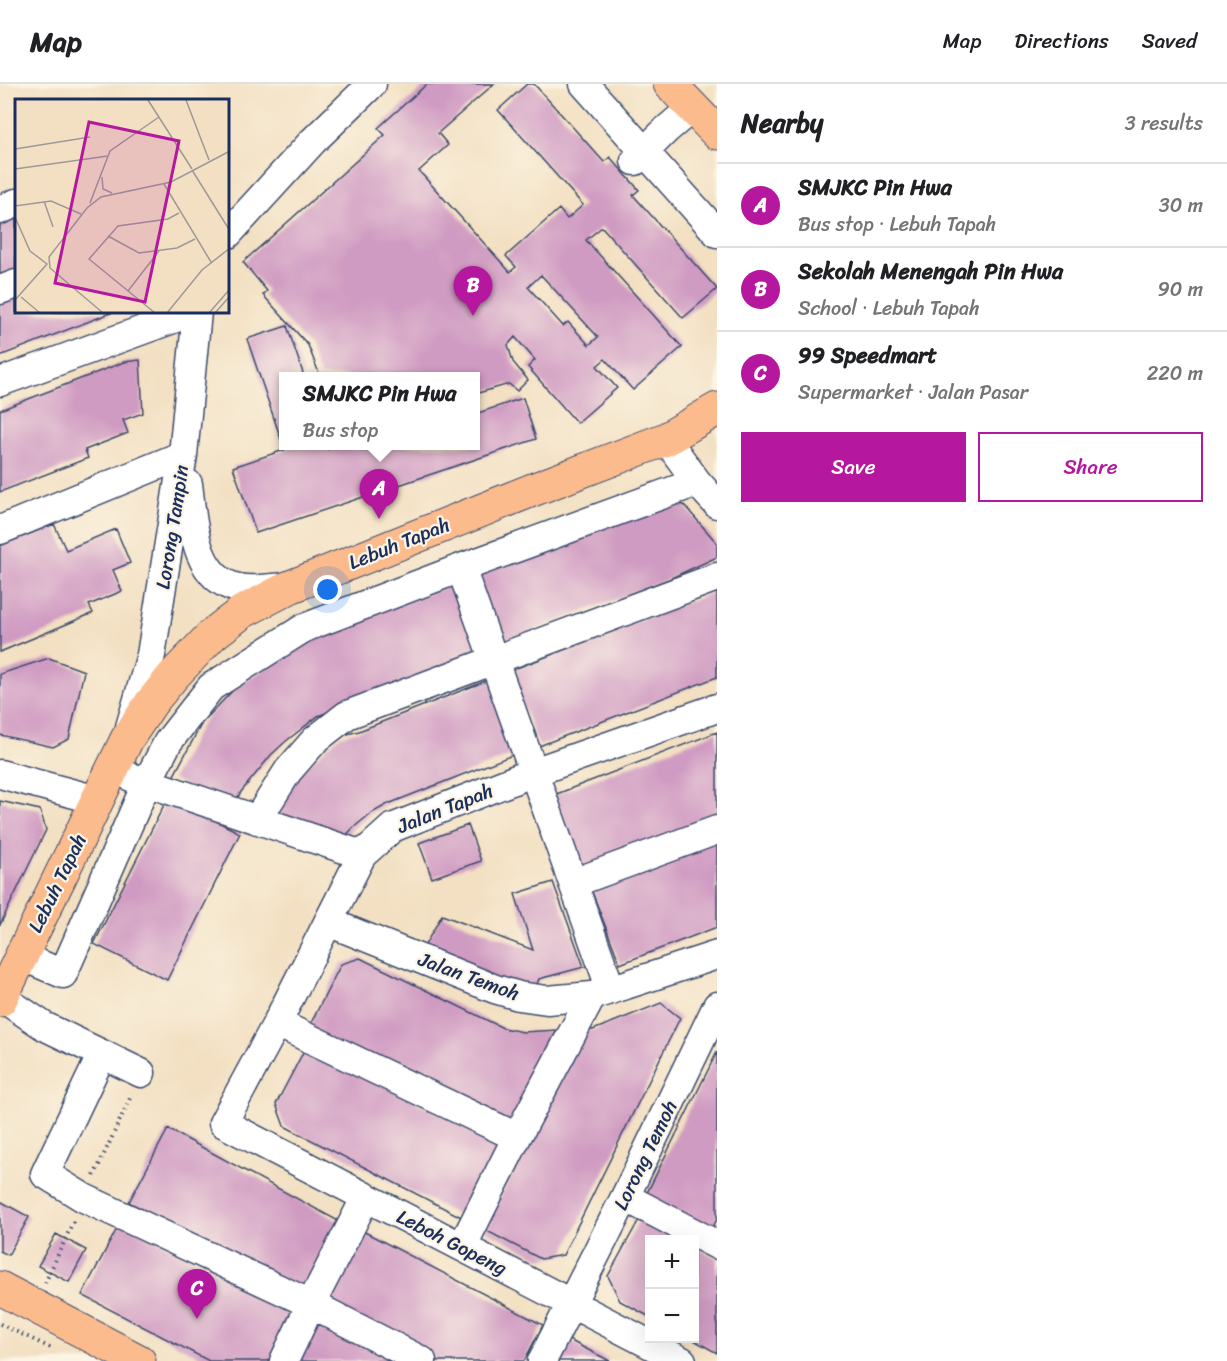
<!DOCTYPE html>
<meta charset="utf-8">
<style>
:root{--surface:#fff;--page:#f2f2f2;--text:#202124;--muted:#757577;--line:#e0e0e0;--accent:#b5179e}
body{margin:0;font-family:Sriracha,sans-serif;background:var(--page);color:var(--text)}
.controls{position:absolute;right:18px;bottom:18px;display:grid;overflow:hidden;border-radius:0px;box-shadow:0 6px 24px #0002}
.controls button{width:54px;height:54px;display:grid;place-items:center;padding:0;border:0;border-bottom:2px solid var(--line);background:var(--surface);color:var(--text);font:30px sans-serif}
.you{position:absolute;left:328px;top:506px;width:21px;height:21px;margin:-15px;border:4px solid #fff;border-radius:50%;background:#1a73e8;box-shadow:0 0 0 9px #1a73e833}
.badge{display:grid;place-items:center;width:39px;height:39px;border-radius:50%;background:var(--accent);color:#fff;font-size:20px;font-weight:700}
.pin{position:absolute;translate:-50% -50px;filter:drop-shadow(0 2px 3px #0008)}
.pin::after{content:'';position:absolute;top:32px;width:21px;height:18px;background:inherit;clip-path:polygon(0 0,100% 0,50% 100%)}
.popup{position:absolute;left:279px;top:288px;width:201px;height:78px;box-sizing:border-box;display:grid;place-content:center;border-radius:0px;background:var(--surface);filter:drop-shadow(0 2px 4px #0005);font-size:20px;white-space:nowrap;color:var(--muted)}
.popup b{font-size:22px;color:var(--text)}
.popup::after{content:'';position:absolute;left:50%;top:100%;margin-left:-12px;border:12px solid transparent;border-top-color:var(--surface)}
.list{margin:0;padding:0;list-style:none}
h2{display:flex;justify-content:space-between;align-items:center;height:78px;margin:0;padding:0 24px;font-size:26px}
h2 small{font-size:20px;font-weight:400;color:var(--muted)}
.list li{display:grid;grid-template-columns:39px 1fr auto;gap:18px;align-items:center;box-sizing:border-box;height:84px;padding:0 24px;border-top:2px solid var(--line)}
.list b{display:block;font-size:22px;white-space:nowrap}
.list p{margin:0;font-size:20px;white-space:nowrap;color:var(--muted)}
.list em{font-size:20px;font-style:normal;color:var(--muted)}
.actions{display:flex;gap:12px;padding:18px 24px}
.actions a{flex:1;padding:14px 0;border:2px solid var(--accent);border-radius:0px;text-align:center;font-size:21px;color:var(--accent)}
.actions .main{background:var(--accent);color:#fff}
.map{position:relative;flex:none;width:717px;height:1277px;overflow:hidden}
header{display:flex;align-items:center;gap:36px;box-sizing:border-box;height:84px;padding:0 30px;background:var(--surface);border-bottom:2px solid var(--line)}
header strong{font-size:28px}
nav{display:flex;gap:33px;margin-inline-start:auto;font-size:21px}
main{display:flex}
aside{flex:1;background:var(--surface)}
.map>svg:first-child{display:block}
.building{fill:#d09bc2;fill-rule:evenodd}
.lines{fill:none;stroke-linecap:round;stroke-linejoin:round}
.minor-casing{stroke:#3b4a6d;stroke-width:31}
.major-casing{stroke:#3b4a6d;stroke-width:35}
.highway-casing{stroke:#3b4a6d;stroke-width:35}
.path{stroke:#3b4a6d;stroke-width:4;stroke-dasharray:1.5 4.5;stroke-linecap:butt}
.minor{stroke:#fff;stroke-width:28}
.major{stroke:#fbbb8d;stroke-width:33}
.highway{stroke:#fbbb8d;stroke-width:33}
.labels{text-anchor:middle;stroke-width:4.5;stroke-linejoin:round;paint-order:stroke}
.street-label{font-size:20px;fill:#1b2f5e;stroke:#fcf5e5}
.inset-road{fill:none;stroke:#9d999a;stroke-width:1.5}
.view{fill:#b5179e;fill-opacity:0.15;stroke:#b5179e;stroke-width:3}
.inset-edge{fill:none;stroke:#1b2f5e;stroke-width:3}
</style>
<header>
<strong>Map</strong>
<nav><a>Map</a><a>Directions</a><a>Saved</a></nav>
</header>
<main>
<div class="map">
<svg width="717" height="1277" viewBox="0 0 717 1277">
<rect width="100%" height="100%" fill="#fcf5e5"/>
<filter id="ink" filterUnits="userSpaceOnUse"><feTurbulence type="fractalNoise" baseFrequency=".0167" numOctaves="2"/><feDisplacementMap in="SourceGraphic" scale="12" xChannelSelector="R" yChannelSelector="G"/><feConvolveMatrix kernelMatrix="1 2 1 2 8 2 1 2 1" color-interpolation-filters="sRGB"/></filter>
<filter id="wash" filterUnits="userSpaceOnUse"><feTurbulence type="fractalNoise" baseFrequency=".008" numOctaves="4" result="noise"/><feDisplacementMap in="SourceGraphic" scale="24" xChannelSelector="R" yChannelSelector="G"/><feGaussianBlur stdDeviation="1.35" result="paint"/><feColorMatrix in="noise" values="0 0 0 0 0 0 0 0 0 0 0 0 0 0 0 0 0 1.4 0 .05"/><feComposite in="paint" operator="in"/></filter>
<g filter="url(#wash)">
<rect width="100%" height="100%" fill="#f3e0c2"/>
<g id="blocks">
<path class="building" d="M427,0H494L438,49L448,61L419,87L510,188L516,183L506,172L559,125L567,135L583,121L498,26L527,0H534L604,78L610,73L639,106L633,111L717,205L683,234L602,143L586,156L682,263L633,306L605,275L597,282L617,304L577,339L528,283L535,276L515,253L508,261L513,278L528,296L517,307L509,300L475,310V292H320L308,261L263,211L267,207L243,178L385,51L378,44ZM541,191L598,253L589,261L568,238L563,242L528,203Z
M16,130V192L0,199V136Z
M16,207V228H113L0,272V213Z
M287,242L304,292H283V361L247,255Z
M140,276L143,329L123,336L128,349L85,366L88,374L0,408V326L124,278Z
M523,314L536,355L256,449L233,383L284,366L283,362H327L328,365L330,362H475V330Z
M665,419L684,421L717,459V473L669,495L501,559L475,492Z
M54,440L66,466L116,445L130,479L113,486L122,507L89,521L93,529L0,568V462Z
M457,498L484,567L318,632L285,658L271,671L241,708L232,723L172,695L202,639L234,605L307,557Z
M717,507V593L539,662L509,587Z
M49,574L84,587L69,655L53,663L0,651V590Z
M491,595L520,668L388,720L370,730L353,744L339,759L271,726L299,689L340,652L359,647Z
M717,648V735L584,787L554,711Z
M168,713L240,749L167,896L94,860Z
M0,717L40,726L46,746L0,841Z
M468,741L481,777L432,794L419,759Z
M717,756V843L620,880L591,805Z
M553,798L584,883L539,895L535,905L492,897L425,861L442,831L533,866L515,810Z
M360,874L503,944L523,948L557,946L508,1044L308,945L341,880Z
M661,919L680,934L563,1171L541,1175L485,1146L580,946H593Z
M307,961L503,1062L465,1135L284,1042L276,1020Z
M717,968V1135L711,1147L644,1115Z
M168,1045L344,1140L304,1212L129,1118Z
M0,1117L29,1133L8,1171L0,1167Z
M640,1134L682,1155H650V1233L620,1217L608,1192Z
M121,1137L298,1229L273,1277H209L82,1211Z
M357,1144L543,1241L524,1277H431L317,1218Z
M56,1150L86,1166L69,1198L38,1182Z
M694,1162L717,1174V1269L690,1254H694Z
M314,1234L398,1277H292Z
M561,1252L610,1277H548Z"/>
</g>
</g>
<g filter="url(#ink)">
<use href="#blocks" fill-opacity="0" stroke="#3b4a6d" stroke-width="1.5"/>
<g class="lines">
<g class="minor-casing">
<path id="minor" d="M584,0L717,149
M635,77L666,46L693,23
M0,126L16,119
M228,150L313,57L372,0
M0,206L16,200
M0,298L192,228
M666,355L697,398L717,420
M188,400C193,437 193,494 238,504C255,508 272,503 289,503
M0,446L183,371
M461,484L611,906
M130,643L151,571L183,371L197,228
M0,690L97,716
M131,693L362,771
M257,736L288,687L315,656L347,631L717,493
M573,799L717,746
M328,838L495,905L519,912L547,916L592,912L717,871
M21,872L63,890L147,698L168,658L211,603L304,544L461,484L697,398
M1,913L44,942L141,989
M277,939L517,1053
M102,970L45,1090L84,1114L311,1220L422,1277
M625,1113L717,1161
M462,1163L517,1053L592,912
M284,1277L311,1220L366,1113
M542,1277L625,1113L717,922
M682,1277L223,1039L277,939L362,771L392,744L534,688L717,624"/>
</g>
<g class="major-casing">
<path id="major" d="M670,0L717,49"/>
</g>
<g class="highway-casing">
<path id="highway" d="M0,916L127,655L151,619L173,592L213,550L242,528L290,503L540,403L666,355L717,325
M0,1204L139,1277"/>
</g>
<path class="path" d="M94,1092L131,1012
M45,1199L75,1134
M0,1240L51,1264"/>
<use href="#minor" class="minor"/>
<use href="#major" class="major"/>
<use href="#highway" class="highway"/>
</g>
</g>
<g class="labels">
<g class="street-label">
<text transform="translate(172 443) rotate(-81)" y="7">Lorong Tampin</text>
<text transform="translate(399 459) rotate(-22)" y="7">Lebuh Tapah</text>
<text transform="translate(445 724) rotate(-22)" y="7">Jalan Tapah</text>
<text transform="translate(57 799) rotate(-64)" y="7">Lebuh Tapah</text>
<text transform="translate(469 892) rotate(20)" y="7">Jalan Temoh</text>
<text transform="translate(645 1071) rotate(-64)" y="7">Lorong Temoh</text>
<text transform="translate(452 1158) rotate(27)" y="7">Leboh Gopeng</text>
</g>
</g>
<g transform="translate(15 15)">
<rect width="214" height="214" fill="#f3e0c2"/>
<path class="inset-road" d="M133,1L177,70M171,1L194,61M0,50L75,38M0,70L93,57M177,71L215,132M87,78L88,90L97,94M149,85L196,163M29,102L38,128M75,104L95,52L144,18M0,107L36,102L66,115M0,118L15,152L32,165L0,201M93,137L124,154L162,149L180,140M113,192L144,152M6,198L25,214M88,214L35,169L34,158L72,109L86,98L156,83L215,52M140,214L74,160L103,127L153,120L164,114M152,214L187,171L215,149M194,214L215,190M200,214L215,197"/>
<path class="view" d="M74,23L164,42L130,203L40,184Z"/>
<rect width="214" height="214" class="inset-edge"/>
</g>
</svg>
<div class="controls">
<button>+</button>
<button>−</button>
</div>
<div class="you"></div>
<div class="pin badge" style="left:379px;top:435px">A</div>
<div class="popup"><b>SMJKC Pin Hwa</b>Bus stop</div>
<div class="pin badge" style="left:473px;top:232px">B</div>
<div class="pin badge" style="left:197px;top:1235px">C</div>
</div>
<aside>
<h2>Nearby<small>3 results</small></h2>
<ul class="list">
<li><span class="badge">A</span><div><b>SMJKC Pin Hwa</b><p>Bus stop · Lebuh Tapah</p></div><em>30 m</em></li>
<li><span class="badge">B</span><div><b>Sekolah Menengah Pin Hwa</b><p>School · Lebuh Tapah</p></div><em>90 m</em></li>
<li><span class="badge">C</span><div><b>99 Speedmart</b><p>Supermarket · Jalan Pasar</p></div><em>220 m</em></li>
</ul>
<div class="actions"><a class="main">Save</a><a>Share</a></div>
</aside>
</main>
